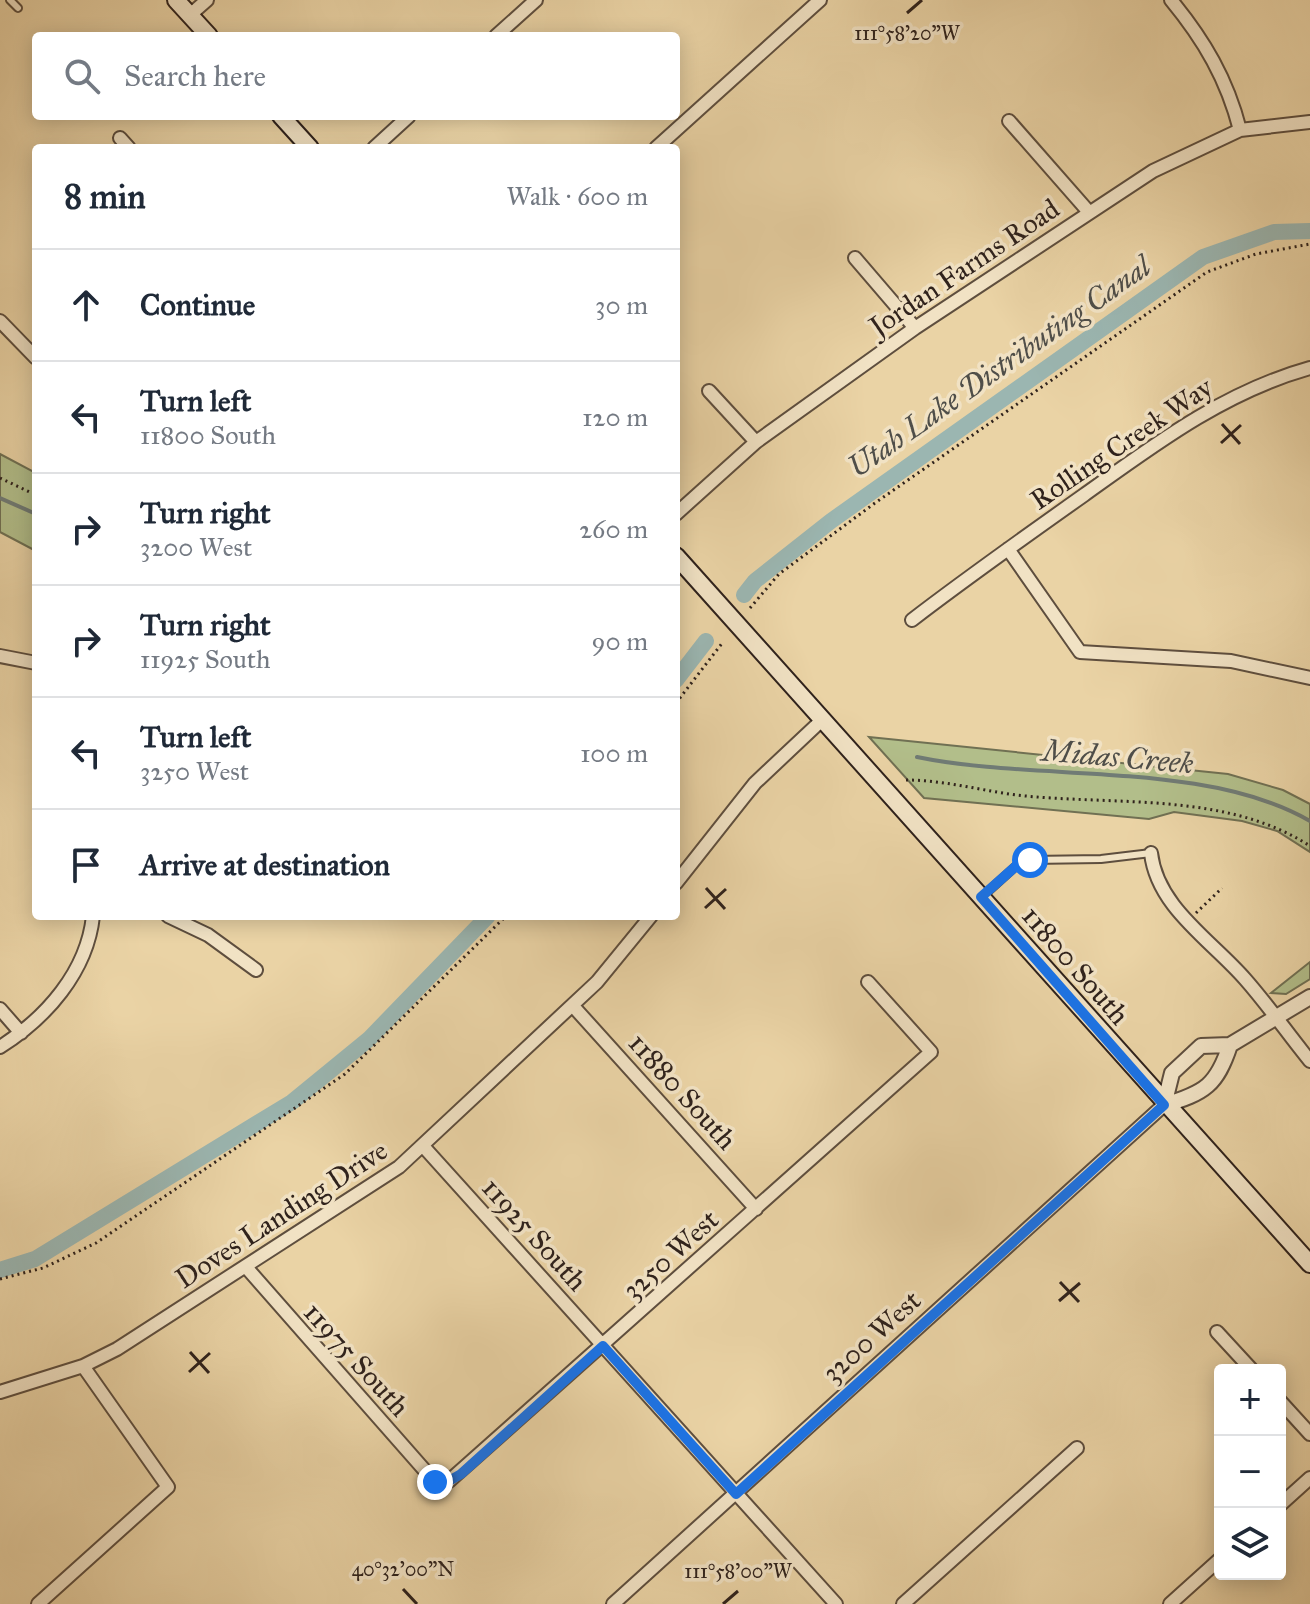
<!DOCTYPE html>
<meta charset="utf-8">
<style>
:root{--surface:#fff;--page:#f2f2f3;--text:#1f2937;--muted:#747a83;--line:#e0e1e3}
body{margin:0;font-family:"IM FELL Great Primer",serif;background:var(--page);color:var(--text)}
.controls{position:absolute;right:24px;bottom:24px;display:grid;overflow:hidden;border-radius:8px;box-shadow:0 4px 20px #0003}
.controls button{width:72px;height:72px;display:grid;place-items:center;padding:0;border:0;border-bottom:2px solid var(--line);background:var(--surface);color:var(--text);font:40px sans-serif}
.stop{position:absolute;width:24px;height:24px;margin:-18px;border:6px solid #1a73e8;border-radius:50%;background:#fff}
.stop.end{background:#1a73e8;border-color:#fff;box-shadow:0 2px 8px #0008}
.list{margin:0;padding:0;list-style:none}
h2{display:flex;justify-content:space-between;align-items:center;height:104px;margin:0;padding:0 32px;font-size:34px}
h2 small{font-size:26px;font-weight:400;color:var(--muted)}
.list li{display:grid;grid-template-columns:52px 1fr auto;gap:24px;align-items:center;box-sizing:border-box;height:112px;padding:0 32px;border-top:2px solid var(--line)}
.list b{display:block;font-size:30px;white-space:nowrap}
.list p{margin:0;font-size:26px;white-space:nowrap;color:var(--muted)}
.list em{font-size:26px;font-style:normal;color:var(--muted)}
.icon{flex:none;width:44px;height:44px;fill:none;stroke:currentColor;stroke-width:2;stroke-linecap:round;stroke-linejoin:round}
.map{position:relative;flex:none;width:1310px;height:1604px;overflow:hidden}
.search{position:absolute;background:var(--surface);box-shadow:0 4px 20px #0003;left:32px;top:32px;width:648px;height:88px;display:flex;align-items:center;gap:20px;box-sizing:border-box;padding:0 28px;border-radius:8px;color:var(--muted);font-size:30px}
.panel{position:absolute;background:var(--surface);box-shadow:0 4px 20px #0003;left:32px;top:144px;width:648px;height:776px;border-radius:8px}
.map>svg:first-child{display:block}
.green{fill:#b2be8a;stroke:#707053;stroke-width:2}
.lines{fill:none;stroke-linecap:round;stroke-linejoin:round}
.stream{stroke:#707b75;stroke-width:4}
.canal{stroke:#9bb6b1;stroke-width:16}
.service-casing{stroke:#5e4e3e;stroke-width:10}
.minor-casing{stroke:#5e4e3e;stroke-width:16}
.tertiary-casing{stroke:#5e4e3e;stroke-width:18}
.secondary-casing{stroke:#2f221c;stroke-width:20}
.path{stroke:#2f221c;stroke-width:3;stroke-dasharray:2 4;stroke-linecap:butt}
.service{stroke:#f1e2c4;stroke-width:6}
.minor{stroke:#f1e2c4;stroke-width:12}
.tertiary{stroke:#f1e2c4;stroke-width:14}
.secondary{stroke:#f1e2c4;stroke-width:16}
.route{stroke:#1a73e8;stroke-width:10}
.ticks{fill:none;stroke:#2f221c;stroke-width:3}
.labels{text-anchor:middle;stroke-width:7;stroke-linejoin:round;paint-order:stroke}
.street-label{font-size:28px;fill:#2f221c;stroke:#f1e2c4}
.water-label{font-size:30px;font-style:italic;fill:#4f4e49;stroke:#f1e2c4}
.ticks-label{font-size:20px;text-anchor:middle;fill:#2f221c;stroke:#f1e2c4;stroke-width:7;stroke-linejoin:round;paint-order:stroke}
</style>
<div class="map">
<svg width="1310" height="1604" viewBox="0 0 1310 1604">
<rect width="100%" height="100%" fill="#ead3a5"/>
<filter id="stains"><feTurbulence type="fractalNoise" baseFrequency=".0025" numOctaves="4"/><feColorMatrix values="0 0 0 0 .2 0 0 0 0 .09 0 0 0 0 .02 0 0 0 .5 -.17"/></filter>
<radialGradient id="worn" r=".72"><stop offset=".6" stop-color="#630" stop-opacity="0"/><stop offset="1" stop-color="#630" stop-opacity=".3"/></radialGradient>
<path class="green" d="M0,454L36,473V551L0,532Z
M869,737L1228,774L1283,790L1310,804V852L1277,831L1242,821L1174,812L1149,819L924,798Z
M1310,962V979L1286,994L1271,993Z"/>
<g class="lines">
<path class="stream" d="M0,498L36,514
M917,757C1037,782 1205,760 1310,821"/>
<path class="canal" d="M744,595L755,581L831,521L1203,257L1274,232L1310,231
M676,680L706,641
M0,1270L35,1259L292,1102L369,1039L488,916"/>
<g class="service-casing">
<path id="service" d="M10,0L18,8
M984,895L1016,866L1030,860L1101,859L1151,853"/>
</g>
<g class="minor-casing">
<path id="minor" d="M1171,0C1204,40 1227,79 1240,130
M190,15L207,0
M496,36L536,0
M1009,121L1088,211
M120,138L129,148
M374,148L409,116
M656,148L820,0
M855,258L915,328
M0,321L36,358
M709,391L756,442
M676,514L756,442L915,328L1153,171L1240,130L1310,122
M1008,549L1080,652L1231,661L1310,678
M912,620C968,577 1026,536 1084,495C1155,444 1224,392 1310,368
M0,656L36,663
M1151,853C1157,907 1211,940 1245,979C1268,1005 1288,1034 1310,1061
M676,883L755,783L822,720
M168,916L208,935L256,970
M573,1006L756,1209
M0,1009L21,1033
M0,1047C46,1018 87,972 93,916
M423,1146L836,1604
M246,1267L435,1482L449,1481L931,1052L868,982
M1217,1332L1252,1370
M0,1392L83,1366L117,1349L399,1167L597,982L651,916
M1280,1401L1310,1434
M1280,1505L1310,1478
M38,1604L168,1487L83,1366
M613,1604L1164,1105
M903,1604L1077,1448
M1170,1604L1220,1559"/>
</g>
<g class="tertiary-casing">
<path id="tertiary" d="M1230,1045C1217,1085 1205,1093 1164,1105L1172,1073L1201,1046L1230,1045L1310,997"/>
</g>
<g class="secondary-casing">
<path id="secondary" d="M176,0L209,36
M281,116L310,148
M676,556L1310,1264"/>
</g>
<path class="path" d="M0,478L36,495
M750,608L779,574L875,503L1207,272L1256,254L1310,244
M676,703L723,642
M906,780C943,780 979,790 1016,795C1113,806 1225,791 1310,846
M1196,913L1222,888
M0,1279L43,1268L96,1243L345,1074L506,916"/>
<use href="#service" class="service"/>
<use href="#minor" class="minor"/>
<use href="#tertiary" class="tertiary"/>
<use href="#secondary" class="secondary"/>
</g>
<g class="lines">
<path class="route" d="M435,1482L449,1481L461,1474L603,1346L736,1494L1164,1105L981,897L1016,866L1030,860"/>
</g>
<path class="ticks" d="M907,13L922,0M1222,424L1240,444M1221,443L1241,425M706,888L725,909M705,908L726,889M1060,1282L1079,1302M1059,1301L1080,1283M190,1352L209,1373M189,1372L210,1353M403,1589L417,1604M723,1604L738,1591"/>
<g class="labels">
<g class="street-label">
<text transform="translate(964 267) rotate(-34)" y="10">Jordan Farms Road</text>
<text transform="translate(1121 443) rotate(-34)" y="10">Rolling Creek Way</text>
<text transform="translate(1076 965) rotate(49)" y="10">11800 South</text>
<text transform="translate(683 1091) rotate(48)" y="10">11880 South</text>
<text transform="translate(281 1214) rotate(-33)" y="10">Doves Landing Drive</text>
<text transform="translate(535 1234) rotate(48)" y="10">11925 South</text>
<text transform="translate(670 1254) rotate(-42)" y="10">3250 West</text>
<text transform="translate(871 1336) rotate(-42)" y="10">3200 West</text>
<text transform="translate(357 1359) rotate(48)" y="10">11975 South</text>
</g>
<g class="water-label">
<text transform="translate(999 367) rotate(-35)" y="10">Utah Lake Distributing Canal</text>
<text transform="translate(1118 757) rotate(5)" y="10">Midas Creek</text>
</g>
</g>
<g class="ticks-label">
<text x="907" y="40">111°58'20"W</text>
<text x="403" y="1576">40°32'00"N</text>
<text x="738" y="1578">111°58'00"W</text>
</g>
<rect width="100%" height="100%" filter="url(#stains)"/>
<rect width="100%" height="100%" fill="url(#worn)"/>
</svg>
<div class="controls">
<button>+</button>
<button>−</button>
<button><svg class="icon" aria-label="layers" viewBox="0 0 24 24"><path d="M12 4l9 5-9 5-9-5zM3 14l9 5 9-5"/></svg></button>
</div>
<div class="stop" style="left:1030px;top:860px"></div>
<div class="stop end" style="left:435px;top:1482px"></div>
<div class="search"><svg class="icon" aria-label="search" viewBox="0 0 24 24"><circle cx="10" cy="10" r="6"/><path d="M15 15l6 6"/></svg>Search here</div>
<section class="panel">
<h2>8 min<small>Walk · 600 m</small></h2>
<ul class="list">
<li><svg class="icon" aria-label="ahead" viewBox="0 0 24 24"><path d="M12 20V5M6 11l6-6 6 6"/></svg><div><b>Continue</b></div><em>30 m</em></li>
<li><svg class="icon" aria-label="left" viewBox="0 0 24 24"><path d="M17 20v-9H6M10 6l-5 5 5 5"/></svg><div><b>Turn left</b><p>11800 South</p></div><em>120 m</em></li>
<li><svg class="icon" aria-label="right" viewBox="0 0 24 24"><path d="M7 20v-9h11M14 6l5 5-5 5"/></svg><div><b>Turn right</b><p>3200 West</p></div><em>260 m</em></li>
<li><svg class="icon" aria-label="right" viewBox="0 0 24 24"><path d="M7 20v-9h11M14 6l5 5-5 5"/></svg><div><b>Turn right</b><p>11925 South</p></div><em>90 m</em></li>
<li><svg class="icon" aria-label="left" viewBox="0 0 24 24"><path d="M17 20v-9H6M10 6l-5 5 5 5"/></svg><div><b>Turn left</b><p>3250 West</p></div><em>100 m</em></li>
<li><svg class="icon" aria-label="arrive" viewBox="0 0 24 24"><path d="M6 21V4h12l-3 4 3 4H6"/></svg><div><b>Arrive at destination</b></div></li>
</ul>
</section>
</div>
